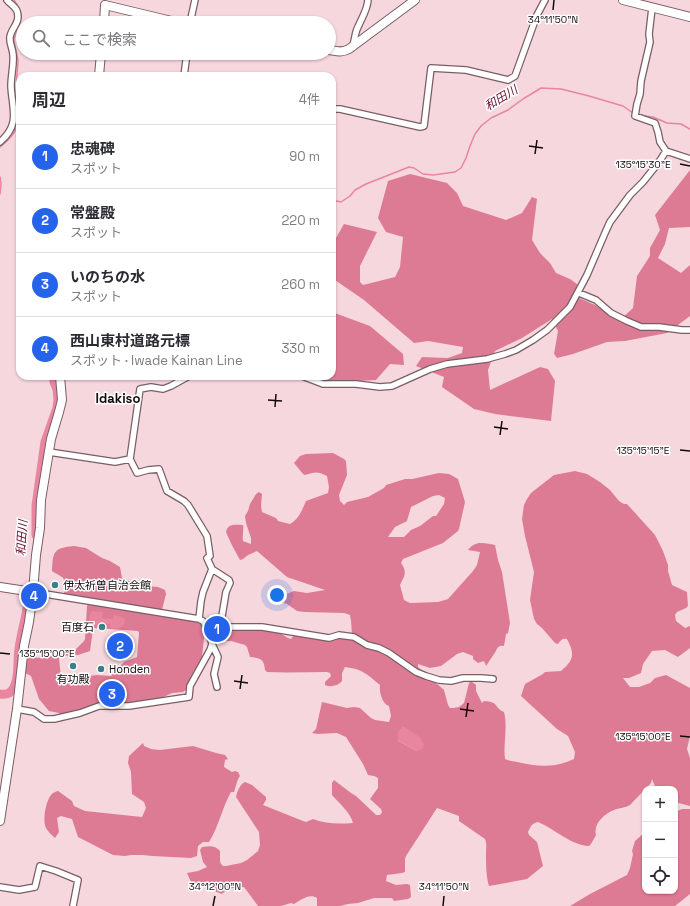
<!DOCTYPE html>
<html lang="ja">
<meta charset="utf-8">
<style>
:root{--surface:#fff;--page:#f2f2f3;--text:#2b2b33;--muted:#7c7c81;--line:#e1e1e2;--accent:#2563eb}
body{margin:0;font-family:"Space Grotesk","Noto Sans JP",sans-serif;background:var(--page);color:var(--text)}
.controls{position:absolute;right:12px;bottom:12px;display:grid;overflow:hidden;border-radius:8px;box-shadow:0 1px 3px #0004}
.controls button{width:36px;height:36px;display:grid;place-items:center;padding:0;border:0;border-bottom:1px solid var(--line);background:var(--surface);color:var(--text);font:20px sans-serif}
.you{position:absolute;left:277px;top:595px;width:14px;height:14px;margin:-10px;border:3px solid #fff;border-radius:50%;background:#1a73e8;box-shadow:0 0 0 6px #1a73e833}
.badge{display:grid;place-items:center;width:26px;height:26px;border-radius:50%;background:var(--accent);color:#fff;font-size:13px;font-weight:700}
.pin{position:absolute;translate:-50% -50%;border:2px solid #fff;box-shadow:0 1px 4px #0006}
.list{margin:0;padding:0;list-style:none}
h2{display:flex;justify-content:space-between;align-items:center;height:52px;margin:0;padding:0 16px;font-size:17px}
h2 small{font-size:13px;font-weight:400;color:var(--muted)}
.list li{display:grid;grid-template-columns:26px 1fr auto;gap:12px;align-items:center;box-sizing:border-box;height:64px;padding:0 16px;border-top:1px solid var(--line)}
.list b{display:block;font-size:15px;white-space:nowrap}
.list p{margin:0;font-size:13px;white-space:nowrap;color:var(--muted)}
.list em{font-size:13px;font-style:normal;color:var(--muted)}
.icon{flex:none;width:22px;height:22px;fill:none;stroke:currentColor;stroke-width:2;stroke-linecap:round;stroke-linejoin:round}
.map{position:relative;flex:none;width:690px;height:906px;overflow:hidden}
.search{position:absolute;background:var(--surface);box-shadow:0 1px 3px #0004;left:16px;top:16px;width:320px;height:44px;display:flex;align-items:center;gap:10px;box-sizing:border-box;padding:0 14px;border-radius:22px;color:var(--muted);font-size:15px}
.panel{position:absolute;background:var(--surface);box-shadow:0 1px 3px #0004;left:16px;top:72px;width:320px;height:308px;border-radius:12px}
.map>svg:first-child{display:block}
.forest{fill:#de7b94;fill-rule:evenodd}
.water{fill:#e9859e}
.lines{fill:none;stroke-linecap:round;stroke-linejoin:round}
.stream{stroke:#e9859e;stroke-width:1.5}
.river{stroke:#e9859e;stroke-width:9}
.minor-casing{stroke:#795f65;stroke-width:8}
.secondary-casing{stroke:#795f65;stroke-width:10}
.primary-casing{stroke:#795f65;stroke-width:10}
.minor{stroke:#fff;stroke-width:5.5}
.secondary{stroke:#fff;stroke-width:8}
.primary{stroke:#fff;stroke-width:8}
.ticks{fill:none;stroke:#130a0c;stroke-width:1.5}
.poi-dot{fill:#388185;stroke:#fff;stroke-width:1.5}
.labels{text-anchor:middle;stroke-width:3;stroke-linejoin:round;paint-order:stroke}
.poi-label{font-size:11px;fill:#130a0c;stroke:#fff;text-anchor:start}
.water-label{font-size:12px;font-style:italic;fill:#6b1233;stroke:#fff}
.quarter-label{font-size:13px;font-weight:bold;fill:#130a0c;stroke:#fff}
.ticks-label{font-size:10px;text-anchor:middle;fill:#130a0c;stroke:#fff;stroke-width:3;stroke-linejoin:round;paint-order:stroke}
</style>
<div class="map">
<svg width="690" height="906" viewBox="0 0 690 906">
<rect width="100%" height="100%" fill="#f5d7dd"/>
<path class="forest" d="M690,170V227L669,228L665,244L658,258L681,273L690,265V316L678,325L667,333L625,341L607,342L573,354L557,358L554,354L558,331L552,319L522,338L495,351L488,370L490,390L540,367L548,369L555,381L551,421L495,414L474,409L442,387L444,377L416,366L422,357L448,358L462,353L463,347L428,341L414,343L364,300L332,278V245L344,224L377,232L360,266V282L363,285L395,277L400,267L403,237L386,232L378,218L388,181L410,174L447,183L457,193L463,206L506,220L522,213L532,197L537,199L532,240L540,253L550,263L556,273L570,279L577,284L579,298L595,305L619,321L633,308L637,276L650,256V248L660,230L655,215Z
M332,312L370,326L403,354L404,365L390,364L376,380L358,381L328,380L319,376H332Z
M333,453L344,459L346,461L347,475L339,495L340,501L344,505L347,502L368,497L384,488L386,485L405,479H412L439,473L449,474L458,479L465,502L459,529L458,531L443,543L403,559L401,563C408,573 404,576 400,585L404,600L410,603L438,602L448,599L473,571L477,565L480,552L468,550C475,540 485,543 495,545L498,560L502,572L510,623L508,633L506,634L504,646C500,645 497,647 496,651L486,666L484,661L478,663L473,659V656L463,652L457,654L441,666L430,668L418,664V667L444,690L448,705L450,708H453L459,707L464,703L469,683L471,681L476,685V691L482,703L484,701C500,702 493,707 504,712C508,727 503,744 505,759C509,761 513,761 517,762C539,767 554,768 574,759L575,752L568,736L557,729L521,696L525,684L543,674L545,672L561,671C574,660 575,654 567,639C562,638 561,640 558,644L555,643L542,628L537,624L534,619L530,600L534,572L525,536L522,519L524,505L527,499L531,493L554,475L575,471L587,474L600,482L610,490L619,501L624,504H627L655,535L663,551L668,565V571L672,585L687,592L688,606L686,608L677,612L675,615L676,621L685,628L690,626V648L678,657L665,650L652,651L643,664L641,673L629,678H623L630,687H639L650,683L655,678L666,675L690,688V736L687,749L690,758V806L675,802V789H656L652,779L651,783L630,805C625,808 619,808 614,810C604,814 593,824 596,835L591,844L589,846C570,845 555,829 538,822C531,824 531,826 528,832L529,835L537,842L543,866L527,879L489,886C486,877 486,862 486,853C486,848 487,844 485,839L459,821V816L437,808L406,856L405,859V872L402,873L387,875L386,881L396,885L407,884L410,885L411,897L408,899L394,901L392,898H374L358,903L348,904L340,906H317V898C309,893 301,900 294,904L291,903L281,906H258L244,887C235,888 228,887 222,894L191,882L187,873L198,871L207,867L203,862L200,850L202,847C209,846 215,845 220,851V861L221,864L223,866H226L241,863L247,860L258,851L260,845L259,832L236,797C237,792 240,784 245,782L252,785L266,797V800L263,805L303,821L306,822L313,819C326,824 338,824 353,823C351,813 338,802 332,795V783L334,780L351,793L356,796L374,813L376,815H380L382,812L381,809L370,799L378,788V778L374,776L368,775L363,764L346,737L337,733L318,734L312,733L316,729L322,702L347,708L354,707L360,708L371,718L375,720L389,722L391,716L389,706C382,704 379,692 380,685C367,674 362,669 345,667L342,673V681C339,685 331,688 325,685V682L331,676L330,673L327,672C307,672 288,673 267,672L265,670C264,659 261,658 250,657L247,647L245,645L231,641H225L216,637L213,630L218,625L231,626L246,624L255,630L277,632L280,633L288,638L291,639L294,635L297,634L338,636L352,635L351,621L350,615L344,613L304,612L297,611L287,604L271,599H274L294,591L307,593L325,590L287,577L257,551L248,555L243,559L240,560C235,551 230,542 226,532C228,523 235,525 243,525C244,530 242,536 243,541L251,544V538L246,523L245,516L248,511L250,504L256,494L259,492L262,494L261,506L262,512L276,518L278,521L290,524C299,519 302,510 306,501L328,493L329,487L327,476C317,471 315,472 305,475L303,474L294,463L300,456L306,454ZM439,495L445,498L444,504L436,516H433L420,526L411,530L404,537H388L395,527L407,521L411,507L433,496ZM403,727L411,732L417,751L398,741Z
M74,546L86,548L102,558L110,561L120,567L122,578L137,585L158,587L165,590L166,594L162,610L64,594C64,591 65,587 65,583C65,576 57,575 52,571C53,552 53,548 74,546Z
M88,604L198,621L202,623L204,638L202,657L191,676L186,690L183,692L172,693L159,699L135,703L123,704L98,703L76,712L60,715L59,713L49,711L39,699L31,676L25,673L26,657L43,658L75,650L84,641L85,639L87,606ZM95,628L138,631L139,633L137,657L124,662L111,676L97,675L62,679L61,678L59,658L60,656L78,655L90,651L93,629Z
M143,743L144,746L151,749L160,750L193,746L216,753L225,755L228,759L225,760L224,767L232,772L235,771L238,772L240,776L238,779L234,792H231C222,808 219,826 209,842H203L198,846L197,856L191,858L152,856L143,855H131L125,856L113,855L78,837L72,819L61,816L57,818L59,832L55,838C52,835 48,832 46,828C42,821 46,799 52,794C54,792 55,792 58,791L72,801L74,806L85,811L142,817L146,808L144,802L132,794L131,772L128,763L129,756Z
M682,809H690V894L675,906H570L590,894L627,875L630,868L633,854L632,851L635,841L645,832V891H675V812Z"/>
<path class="water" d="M92,611L103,612L102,618L113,619L114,615L124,618L125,619C124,629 119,629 110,628V624C101,623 99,627 90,625C88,621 89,614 92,611Z
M403,727L420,737L424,745L422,749L417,751L398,741C397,734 397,731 403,727Z"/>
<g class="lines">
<path class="stream" d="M644,116L653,117L667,123L681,124L690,129
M0,147C10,139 16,133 19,120C21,108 17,95 17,83C16,76 18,68 18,61C17,54 15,47 14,40C14,37 16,34 17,31C23,18 22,12 14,0
M0,177L1,184L0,194
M332,200L341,202L350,196L355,190L366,184L409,167L414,168L423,174L433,175L455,172L461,168L466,158L470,146L475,134L481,126L491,118L508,110L523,99L541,88L561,89L589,96L623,106L633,113"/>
<path class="river" d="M36,535V506L45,442L57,408L58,400L57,389L54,382V376
M0,694C6,695 10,694 13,689C20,679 17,661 19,649C21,632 27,616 28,600"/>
<g class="minor-casing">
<path id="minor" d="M652,8L649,34L650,42L641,81L640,94L637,104L635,116L655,123L658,132L660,142L666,151L690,159
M190,23L195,0
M353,45C355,39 355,32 358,27C362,17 367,11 368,0
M184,76L187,53
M332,109H340L420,127L424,126L431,68L466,70L508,80L515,76L537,15L545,0
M0,142C21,124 12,109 11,86C11,75 14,65 13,55C13,49 9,43 10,37C11,28 21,23 17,11C15,6 10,4 7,0
M579,293L596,300L611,313L627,321L641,327H659L682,330H690
M189,376L171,386L163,389L151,387L140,389L130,459L137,473L148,470L159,469L167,491L184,501L188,505L207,536L210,556L207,558L212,569L203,592L201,601L199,619
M302,376L323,384H356L380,387L392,386L430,369L447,364L487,359L505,354L516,350L533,340L547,330L570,307L587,275L605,233L610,222L630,195L643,182L659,162L666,151
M49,452L115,462L130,459
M212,569L229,580L230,583L226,592L221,622
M33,592L199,619L203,621L209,632
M212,644L218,657L214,674L217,687
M17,709L34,712L44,719H54L80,713L99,706H129L189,697L190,686L210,650L212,644L209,632L211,620L221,622L222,625L229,627H262L329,638L339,635L354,637L367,645L379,648L389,653L416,672L426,676L439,680L451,681L463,678H481L493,679
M0,887L19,890L35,887L40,866L56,871L78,880L73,906"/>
</g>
<g class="secondary-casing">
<path id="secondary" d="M623,0L690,17
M104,23L105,5L180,23
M329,50C336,51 342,53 349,49L415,0
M99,76L101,53
M33,592L36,555L40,528L41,500L51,439L59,412L62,400L60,376"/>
</g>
<g class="primary-casing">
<path id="primary" d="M0,587L33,592L29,622L24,646L17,709L0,821"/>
</g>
<use href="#minor" class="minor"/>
<use href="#secondary" class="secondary"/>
<use href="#primary" class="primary"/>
</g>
<path class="ticks" d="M553,10L554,0M529,146L543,148M535,154L537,140M680,164L690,166M268,400L282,401M275,407L276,394M494,427L508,429M500,435L502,421M680,450L690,451M0,653L10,654M234,681L248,683M240,689L242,675M460,709L474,711M466,717L468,703M680,736L690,737M213,906L215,896M443,906L444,896"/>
<g class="poi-dot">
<circle cx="55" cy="585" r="4"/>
<circle cx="102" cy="627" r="4"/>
<circle cx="73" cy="666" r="4"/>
<circle cx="101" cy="669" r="4"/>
</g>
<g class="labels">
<g class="poi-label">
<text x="63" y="589">伊太祈曽自治会館</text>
<text x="94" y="631" text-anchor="end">百度石</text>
<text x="109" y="673">Honden</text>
<text x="73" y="683" text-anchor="middle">有功殿</text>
</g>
<g class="water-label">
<text transform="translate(501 98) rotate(-31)" y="4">和田川</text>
<text transform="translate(22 538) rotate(-86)" y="4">和田川</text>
</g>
<g class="quarter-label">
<text x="118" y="403">Idakiso</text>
</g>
</g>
<g class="ticks-label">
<text x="553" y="23">34°11'50"N</text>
<text x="643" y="168">135°15'30"E</text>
<text x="643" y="454">135°15'15"E</text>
<text x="47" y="657">135°15'00"E</text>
<text x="643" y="740">135°15'00"E</text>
<text x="215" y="890">34°12'00"N</text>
<text x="444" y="890">34°11'50"N</text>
</g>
</svg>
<div class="controls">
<button>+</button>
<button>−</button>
<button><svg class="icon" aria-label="locate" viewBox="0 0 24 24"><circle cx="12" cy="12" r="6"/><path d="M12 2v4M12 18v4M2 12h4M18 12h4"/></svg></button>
</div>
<div class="you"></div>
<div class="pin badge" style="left:217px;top:629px">1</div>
<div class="pin badge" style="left:120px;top:646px">2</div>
<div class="pin badge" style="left:112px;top:694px">3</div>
<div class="pin badge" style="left:34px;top:596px">4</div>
<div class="search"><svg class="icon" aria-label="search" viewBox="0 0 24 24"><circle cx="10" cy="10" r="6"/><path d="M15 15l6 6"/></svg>ここで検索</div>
<section class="panel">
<h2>周辺<small>4件</small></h2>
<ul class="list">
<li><span class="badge">1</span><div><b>忠魂碑</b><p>スポット</p></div><em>90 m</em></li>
<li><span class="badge">2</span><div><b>常盤殿</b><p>スポット</p></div><em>220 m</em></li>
<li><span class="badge">3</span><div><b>いのちの水</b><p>スポット</p></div><em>260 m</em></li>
<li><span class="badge">4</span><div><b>西山東村道路元標</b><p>スポット · Iwade Kainan Line</p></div><em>330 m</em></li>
</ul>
</section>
</div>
